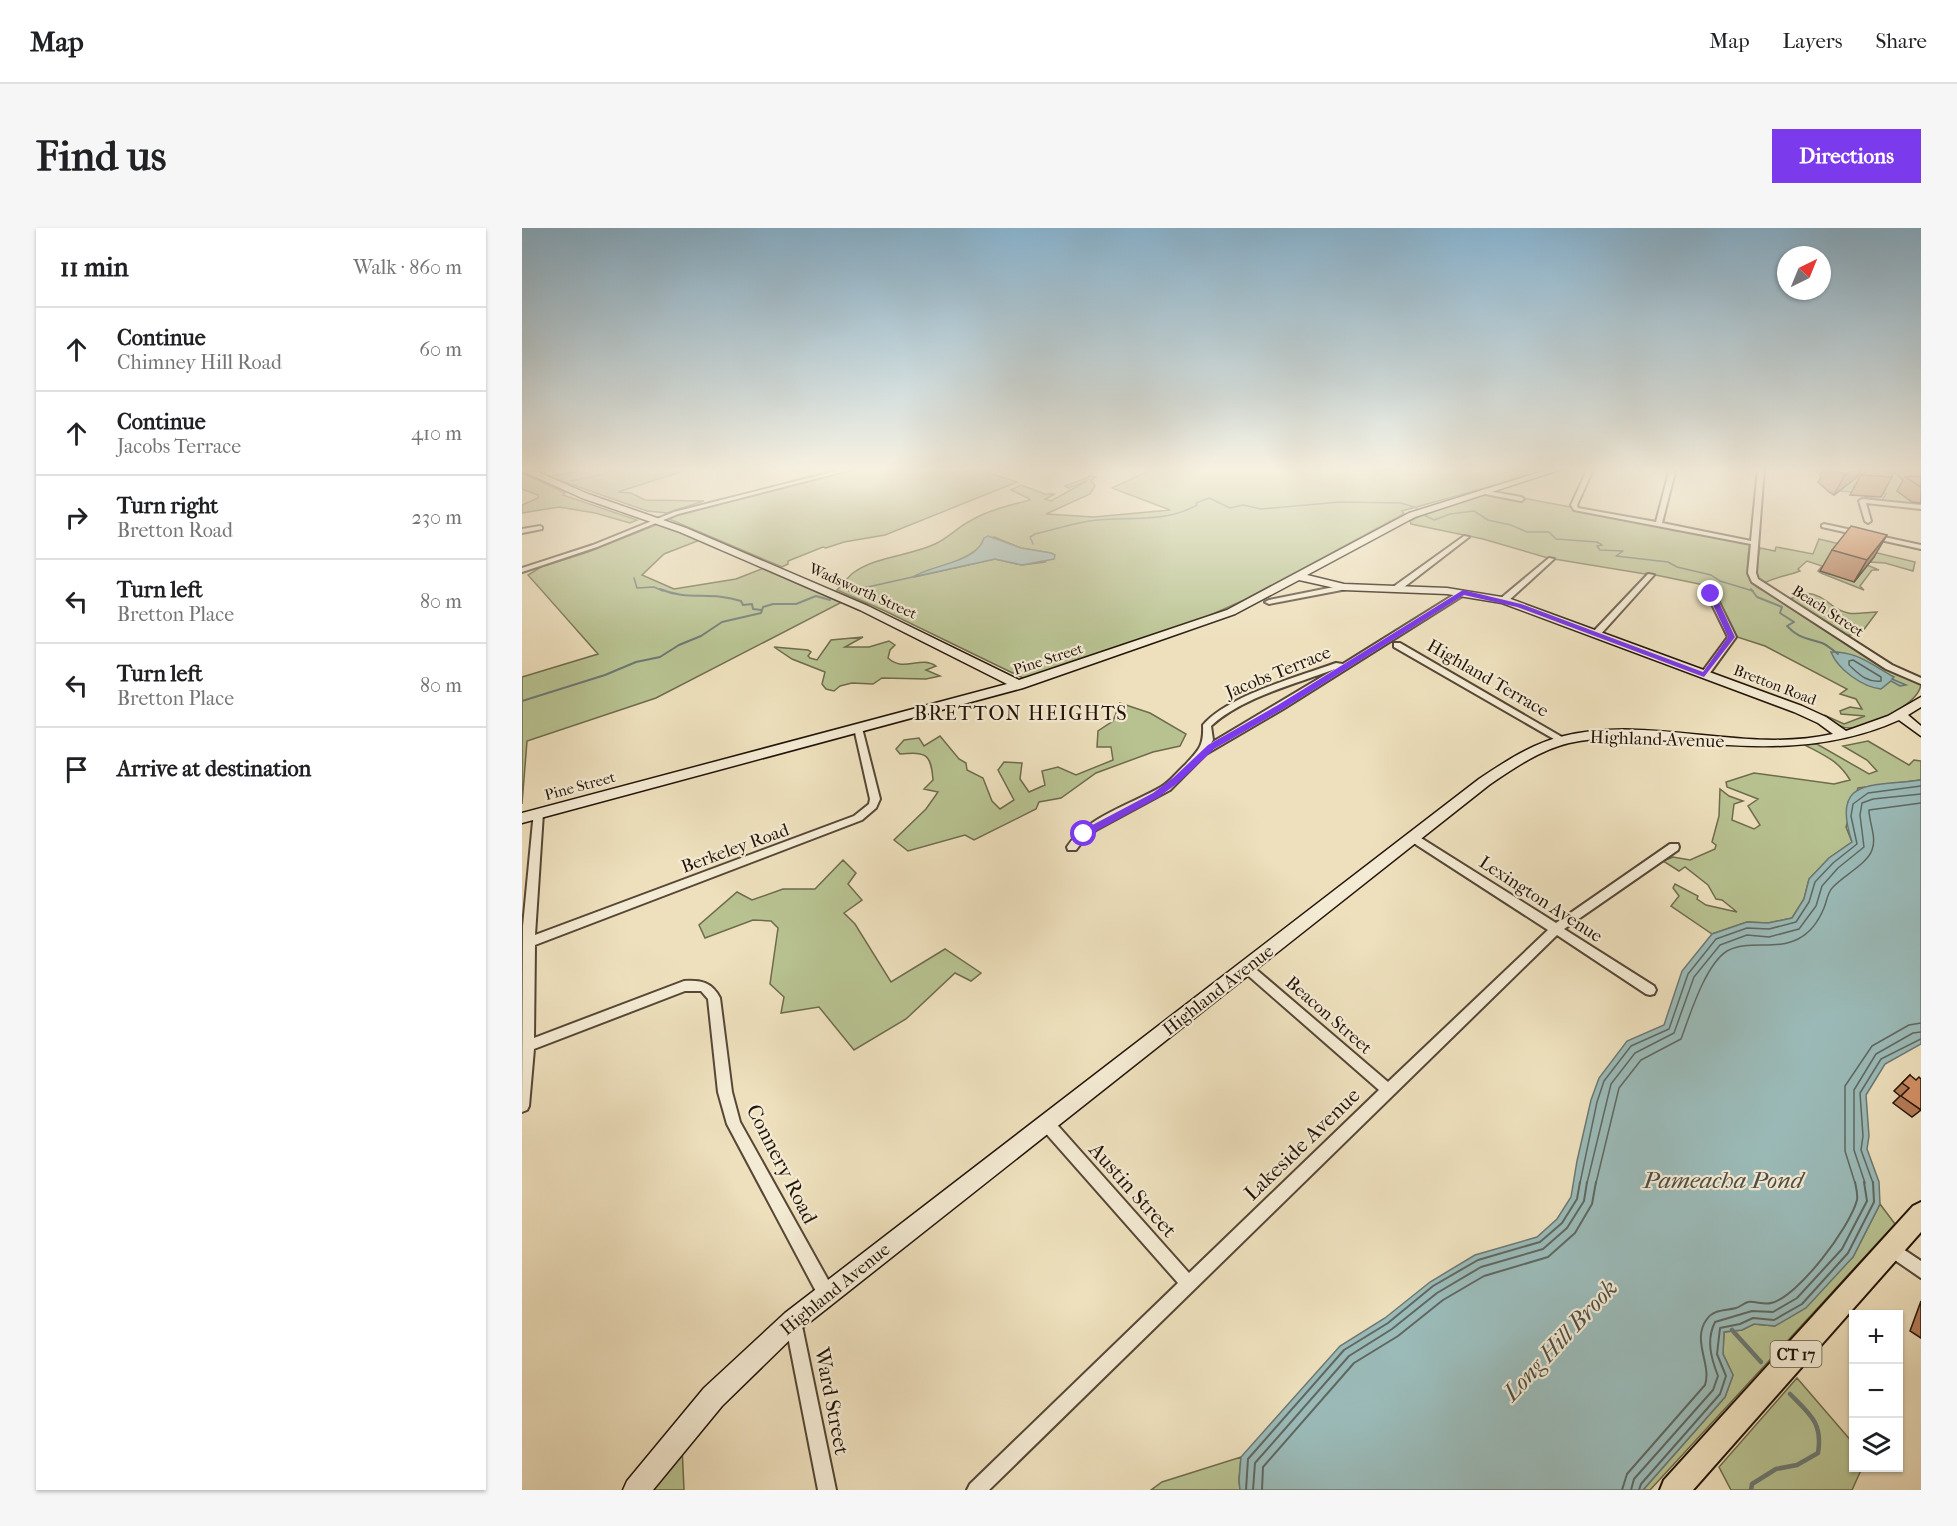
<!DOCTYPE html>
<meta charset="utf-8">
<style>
:root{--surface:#fff;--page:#f6f6f6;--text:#202124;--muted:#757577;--line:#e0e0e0;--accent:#7c3aed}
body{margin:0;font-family:"IM FELL French Canon",serif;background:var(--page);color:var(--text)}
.controls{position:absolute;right:18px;bottom:18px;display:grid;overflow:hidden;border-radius:0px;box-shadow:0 2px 4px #0004}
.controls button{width:54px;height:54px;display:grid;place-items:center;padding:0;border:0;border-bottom:2px solid var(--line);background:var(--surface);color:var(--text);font:30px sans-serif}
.compass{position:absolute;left:1255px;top:18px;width:54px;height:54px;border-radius:50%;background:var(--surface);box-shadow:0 2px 4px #0004;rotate:43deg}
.stop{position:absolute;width:18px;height:18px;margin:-14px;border:4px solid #7c3aed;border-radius:50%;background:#fff}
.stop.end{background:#7c3aed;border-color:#fff;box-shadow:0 2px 6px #0008}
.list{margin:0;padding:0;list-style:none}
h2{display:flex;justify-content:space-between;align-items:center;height:78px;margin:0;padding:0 24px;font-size:26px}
h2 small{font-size:20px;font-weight:400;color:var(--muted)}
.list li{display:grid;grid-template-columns:39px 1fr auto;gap:18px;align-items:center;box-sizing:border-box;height:84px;padding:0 24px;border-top:2px solid var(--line)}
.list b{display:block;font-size:22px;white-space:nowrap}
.list p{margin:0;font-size:20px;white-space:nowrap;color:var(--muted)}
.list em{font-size:20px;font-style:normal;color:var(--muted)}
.icon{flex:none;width:33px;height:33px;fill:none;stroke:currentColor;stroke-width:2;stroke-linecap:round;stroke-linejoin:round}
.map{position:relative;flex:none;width:1399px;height:1262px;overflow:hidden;border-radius:0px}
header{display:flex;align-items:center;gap:36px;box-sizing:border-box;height:84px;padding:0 30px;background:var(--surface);border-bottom:2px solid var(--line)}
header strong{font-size:28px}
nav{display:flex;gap:33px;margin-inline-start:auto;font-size:21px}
.intro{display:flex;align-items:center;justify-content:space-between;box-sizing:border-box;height:144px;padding:0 36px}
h1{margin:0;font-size:42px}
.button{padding:15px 27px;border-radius:0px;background:var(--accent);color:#fff;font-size:21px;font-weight:700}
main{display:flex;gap:36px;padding:0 36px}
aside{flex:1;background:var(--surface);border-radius:0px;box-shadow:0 2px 4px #0004}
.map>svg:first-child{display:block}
.green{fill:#b8c291;stroke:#6e6b4d;stroke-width:1.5;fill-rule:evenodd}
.water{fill:#9bbbb9;stroke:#6b7873;stroke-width:1.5}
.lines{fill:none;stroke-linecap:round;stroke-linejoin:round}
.shore-far1{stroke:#5f6861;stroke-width:1.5}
.shore{stroke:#5f6861;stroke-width:2}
.stream-far2{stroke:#6b7873;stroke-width:1.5}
.stream-far1{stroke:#6b7873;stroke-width:2}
.stream{stroke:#6b7873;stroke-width:4.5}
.street-casing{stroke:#564736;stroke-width:4}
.secondary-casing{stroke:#231409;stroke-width:3}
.primary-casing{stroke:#231409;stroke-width:4}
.street{fill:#f4ebd4;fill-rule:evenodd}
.secondary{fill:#f4ebd4;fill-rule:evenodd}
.primary{fill:#eee0bd;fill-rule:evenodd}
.wall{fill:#b67c58;stroke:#231409;stroke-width:1.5}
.shaded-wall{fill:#946547;stroke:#231409;stroke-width:1.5}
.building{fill:#d49066;stroke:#231409;stroke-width:1.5}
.route{fill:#7c3aed}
.labels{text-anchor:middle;stroke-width:4.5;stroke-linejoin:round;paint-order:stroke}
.far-street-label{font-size:15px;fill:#231409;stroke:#f4ebd4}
.shield{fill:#f4ebd4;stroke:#625446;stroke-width:1.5}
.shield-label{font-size:16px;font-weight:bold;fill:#231409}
.street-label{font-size:18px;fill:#231409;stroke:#f4ebd4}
.neighbourhood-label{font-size:20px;letter-spacing:1.5px;fill:#231409;stroke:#f4ebd4}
.near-street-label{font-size:21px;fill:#231409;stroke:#f4ebd4}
.near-water-label{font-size:24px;font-style:italic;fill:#4d4e47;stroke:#f4ebd4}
</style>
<header>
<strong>Map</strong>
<nav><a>Map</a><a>Layers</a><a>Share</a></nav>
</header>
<div class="intro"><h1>Find us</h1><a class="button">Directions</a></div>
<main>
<aside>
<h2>11 min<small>Walk · 860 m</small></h2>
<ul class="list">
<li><svg class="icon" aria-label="ahead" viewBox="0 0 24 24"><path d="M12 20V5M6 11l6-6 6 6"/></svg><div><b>Continue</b><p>Chimney Hill Road</p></div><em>60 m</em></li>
<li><svg class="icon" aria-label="ahead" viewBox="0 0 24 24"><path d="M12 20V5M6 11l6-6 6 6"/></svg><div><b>Continue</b><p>Jacobs Terrace</p></div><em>410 m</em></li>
<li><svg class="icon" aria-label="right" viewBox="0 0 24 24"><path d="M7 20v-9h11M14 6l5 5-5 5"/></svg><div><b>Turn right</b><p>Bretton Road</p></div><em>230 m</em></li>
<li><svg class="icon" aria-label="left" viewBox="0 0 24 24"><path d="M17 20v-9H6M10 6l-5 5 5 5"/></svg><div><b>Turn left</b><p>Bretton Place</p></div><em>80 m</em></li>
<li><svg class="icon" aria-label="left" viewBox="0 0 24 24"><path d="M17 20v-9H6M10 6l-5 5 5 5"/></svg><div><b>Turn left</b><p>Bretton Place</p></div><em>80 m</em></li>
<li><svg class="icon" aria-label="arrive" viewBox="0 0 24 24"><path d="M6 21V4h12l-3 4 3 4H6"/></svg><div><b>Arrive at destination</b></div></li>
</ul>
</aside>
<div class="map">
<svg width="1399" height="1262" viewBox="0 0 1399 1262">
<rect width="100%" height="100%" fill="#eee0bd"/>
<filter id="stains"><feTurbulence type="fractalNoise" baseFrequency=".00333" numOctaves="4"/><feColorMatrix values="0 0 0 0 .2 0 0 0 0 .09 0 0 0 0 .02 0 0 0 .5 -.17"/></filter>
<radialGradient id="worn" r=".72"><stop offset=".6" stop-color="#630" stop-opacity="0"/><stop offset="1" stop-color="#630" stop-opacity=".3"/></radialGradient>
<path class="green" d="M57,240H171L96,264L109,265L123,272L182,273L145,285L125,283L28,249C38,244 47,246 57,243L54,241Z
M339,240H473L464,244L495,254L363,307L322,314L304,320L301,319L266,333V336L260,339L147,291L160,285Z
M633,240H1027L1031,241L880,283L882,286L722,372L682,390L522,446L501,450L363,383L315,362C320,357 325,350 331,345C354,328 388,328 413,316C426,310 436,299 448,293C466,282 489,277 508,272L506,270L489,262L499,257L523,266H533L523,271L529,273L565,253L547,260L543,258L569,248L574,249L569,252L573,258L568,266L524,286L572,289L648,282L590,260ZM472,309L499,320L529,325L523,334L500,337L473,331L392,349C410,342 455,330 461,313Z
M1331,240L1399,241V278L1347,272L1342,268L1360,272L1364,266L1332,257L1331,264L1315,263L1339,245Z
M0,245L43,265L41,267L115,292L108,295L73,285L37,279L0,285V277L16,270V267L0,261Z
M969,264L1228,313C1225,337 1219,359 1250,365L1388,452L1399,455C1399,475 1349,499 1331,500C1320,501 1309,494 1302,487L1322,496L1343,488L1319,486L1318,483L1328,479L1340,481L1334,471L1318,466L1325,461L1243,418L1215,409L1192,363L1183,361L1182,357L1124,345L1123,346L1026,330L961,311L889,296L888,293L902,286Z
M136,296L178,312L142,326L120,347L152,361L214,351L242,340L320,374L134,470L5,513L0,576V449L76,426L6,347L19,339L66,324Z
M1297,311L1393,334L1391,343L1363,335L1348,334L1352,328L1318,319L1302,337L1332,354L1345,337L1357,342H1350L1338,358L1342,362L1299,345L1296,343L1300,338L1285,333L1276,341L1278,343C1265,348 1256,348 1242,355L1235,350V334L1238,320L1253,323L1254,319L1291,326Z
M1283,365C1306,367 1307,381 1326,385C1334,387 1346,384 1355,384L1340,404L1324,408L1268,371Z
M341,409L323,419H347L367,413L373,417L368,422L366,430C382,445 398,427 414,438L404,442L418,448L404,451L360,450L351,456L330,455L318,458L312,463L304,461L300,456L303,444L270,431L252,419L286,422L289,424L286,428L288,430L295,432L309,412Z
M598,475L628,485L664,506L658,518L631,524L574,545L539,570L517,574L514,581L452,612L443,607L386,623L372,612L404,581L416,564L402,561L411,552C409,525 404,524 378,526L374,521L382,512L397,510L402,518L418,508L437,531L444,535L445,542L461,550L470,573L478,581L492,572L476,542L482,534L500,535L498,551L507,564L523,557L520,543L536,539L554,547L591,532L589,519H575L576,503L591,493Z
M1346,513L1387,537L1392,532L1399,533V552L1336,560L1324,599L1330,614L1307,630L1287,651L1282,671L1270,690L1246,695L1225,694L1190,706L1149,678L1157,668L1151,660L1153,656L1176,668L1175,671L1184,677L1215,684L1200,672L1194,671L1186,657L1163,639L1157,643L1141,633L1151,629L1168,632L1193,621L1194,617L1190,614L1197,588L1198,561L1207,568L1221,573L1212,576L1210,592L1232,601L1238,597L1226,578L1236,571L1205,559L1204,554L1232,545L1312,556L1328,552C1317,533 1302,527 1283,517L1295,516L1347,546L1355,543L1345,532L1321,518Z
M321,632L334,645L326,656L340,672L322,685L333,696L369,754L423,721L459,745L449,753L433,745L384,791L332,822L297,779L259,785L262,769L248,756L256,700L249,693L231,692L183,710L177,697L215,664L230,672L261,661H293Z
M1358,976L1373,996L1128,1262H1121L1203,1169L1211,1147L1201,1126L1202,1104L1220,1102L1232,1096L1253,1098L1331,1029Z
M1275,1150L1331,1215L1332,1240H1340L1330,1262H1209L1197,1239Z
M160,1218L162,1262H124Z
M719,1229L717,1252L718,1262H629L640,1254Z"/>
<path class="water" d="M466,308L499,320L529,325L533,327L532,331L500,337L473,331L391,349C411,336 455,335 462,310Z
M1309,424C1335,423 1350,437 1372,449L1370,451L1384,457L1378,458L1369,453L1359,461C1341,459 1316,442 1309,424Z
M1399,552V816L1363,836L1344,867L1347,908L1345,921L1357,954L1358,976L1331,1029L1284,1080L1253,1098L1232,1096L1220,1102L1202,1104L1201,1126L1211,1147L1203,1169L1121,1262H718L717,1252L719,1229L818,1118L863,1090L908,1054L953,1027L1015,1009L1035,991L1049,969L1055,933L1069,872L1077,850L1105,813L1142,797L1160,743L1190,706L1225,694L1246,695L1270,690L1282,671L1287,651L1307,630L1330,614C1308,548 1351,559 1399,552Z"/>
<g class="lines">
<path class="shore-far1" d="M1331,432L1359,449V453C1345,455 1337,446 1327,437V433Z
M1058,955L1075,874L1082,853L1109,818L1147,801L1166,746L1194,711L1225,700L1247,701L1274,694L1287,674L1293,654L1311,635L1335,616L1329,588L1331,576L1346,565L1399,558
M1065,955L1089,856L1113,825L1152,805L1172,749L1198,717L1225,707L1247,709L1277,701L1294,678L1300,658L1316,640L1342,619L1338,587L1340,575L1351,571L1399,566
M1074,955L1097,860L1119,832L1159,811C1168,787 1183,737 1205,723C1227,711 1253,723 1276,711C1288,705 1297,692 1302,680C1305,673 1305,665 1311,659C1321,648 1346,635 1350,622C1355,609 1347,595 1347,582L1399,575
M1333,955L1323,923V858L1350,818L1387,797L1399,795
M1343,955L1332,922V862L1354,826L1391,805L1399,804
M1351,955L1339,922L1341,908L1338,865L1359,831L1399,811"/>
<path class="shore" d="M724,1262L726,1231L822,1122L866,1095L911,1058L956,1032L1018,1014L1040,995L1055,971L1058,954
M731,1262L733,1235L827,1128L870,1101L915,1065L959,1039L1021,1021L1045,1000L1062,973L1065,954
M740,1262L741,1239L832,1135L876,1108L921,1072L962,1048L1026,1029L1053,1005L1070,976L1074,954
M1100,1262L1105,1246L1183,1157C1190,1136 1169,1112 1185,1091C1192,1081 1203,1083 1214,1080C1218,1079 1222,1075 1226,1074C1233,1073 1242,1077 1249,1075C1276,1069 1328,999 1335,972C1336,966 1334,959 1333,954
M1109,1262L1112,1251L1191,1162L1196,1148C1189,1130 1184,1112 1193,1094L1230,1083L1251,1084L1275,1070L1320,1021L1345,973L1342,954
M1117,1262L1119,1256L1198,1166L1204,1148L1195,1126L1198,1100L1218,1096L1231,1090L1252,1092L1280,1076L1326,1025L1352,974L1351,954"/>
<path class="stream-far2" d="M49,253L83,246L93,240
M902,287L912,292L928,286L952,283L966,292L989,297L1005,304H1027L1034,311L1075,314L1080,317L1075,318L1078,322L1101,323L1094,328L1146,334L1155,339L1189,347L1198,353L1231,363
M511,316L508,309L513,306C531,302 549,296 567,293C605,288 641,296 675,277L674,275L687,270L708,280L721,277L739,281L818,274L879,275L895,280
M112,350L115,360L132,359L141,363
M328,363L395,348"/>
<path class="stream-far1" d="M138,361C165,373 189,363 219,373L221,377L230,376L231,381L239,382
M1229,361L1235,369L1260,379L1258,385L1272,394L1265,398C1276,410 1285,410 1300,415C1305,417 1311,422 1316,426
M327,363L334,361
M0,473L83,447L114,434L138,429L157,417L179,408L200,394L239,385L241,379L251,376H274L294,368L308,372"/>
<path class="stream" d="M1210,1102L1239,1134
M1229,1262L1230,1256L1254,1241L1275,1237L1296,1225C1301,1195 1288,1186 1268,1166"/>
<g class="street-casing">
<path id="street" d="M326,240H335L156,286L75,319L0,344V340L71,317L152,284Z
M1066,240H1072L1055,277L1056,280L1134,294L1148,240H1154L1140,295L1229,313L1236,240H1242L1234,345L1236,351L1370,437L1399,450V456L1364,441L1230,354L1226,345L1229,316L1052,282L1049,277Z
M960,262L999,269L1002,271L999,273L958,265L957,264Z
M1340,271L1399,277V281L1344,275L1349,293L1346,295L1343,293L1337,273Z
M1302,296L1399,317V321L1300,299V297Z
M18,298L20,299V301L0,305V301Z
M942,308L947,309L877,363H871V359Z
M1027,330L1032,331L985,374H979V370Z
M1126,346L1132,347L1077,408H1071V404Z
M822,357L826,359L825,361L747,376L743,374L747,372Z
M938,363L945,365L761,481L684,526L648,562L574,602L560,614L554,622H546L545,619C563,590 610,576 639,559C648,554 655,544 663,537C677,522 682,518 681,497C707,467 776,449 814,435L821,436ZM813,441L689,515L691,512L689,498C720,469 774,456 813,441Z
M1186,364L1193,366L1214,409L1185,449H1182L1178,447L1206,409L1185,366Z
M872,415H878L1045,512L1043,514H1037L872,419Z
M336,497L340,500L358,571L354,580L340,592L13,717L12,810L162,753C179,752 190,754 198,770L210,864L218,894L310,1059L312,1065L310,1071L304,1073L298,1071L205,896L196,864L186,771L179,763H163L12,821L7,878L5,882L0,884L1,698L12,583L16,582L21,585L13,707L332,588L347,576L348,571L332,500Z
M891,605L1034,695L1148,616H1156L1157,619L1156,622L1042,701L1132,758L1134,762L1132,766L1128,767L1124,766L1035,707L467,1262H445L448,1256L656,1055L520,901L518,896L520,891L525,890L530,891L667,1045L857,862L721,743L719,740L721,737L725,735L729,737L866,854L1026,702L887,612L886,609L887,606Z
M1369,1013L1399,1033V1050L1364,1026L1361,1021L1364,1016Z
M271,1085L277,1087L279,1093L314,1262H296L263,1093L265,1087Z"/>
</g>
<g class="secondary-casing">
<path id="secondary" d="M0,240H7L66,266L164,300L346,378L497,452L705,382L887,285L1031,240H1043L893,289L785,347L822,356L925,360L986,370L1280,478L1304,489L1324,503L1366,488L1399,469V479L1386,487L1399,498V508L1377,492C1304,525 1230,520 1152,513C1118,511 1082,507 1047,515C1018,522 992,540 967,557L279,1101L200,1178L131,1262H101L105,1253L182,1160L263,1085L957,551C984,533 1011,515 1042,508C1130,487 1222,526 1311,506L1296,495L1272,484L980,375L925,366L822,362L777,352L713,386L501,460L0,595V585L485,456L338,382L158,304L60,270L0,243Z"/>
</g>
<g class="primary-casing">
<path id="primary" d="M1399,974V1004L1171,1262H1138L1142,1252L1391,978Z"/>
</g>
<use href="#street" class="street"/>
<use href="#secondary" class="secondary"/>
<use href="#primary" class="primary"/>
</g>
<path class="wall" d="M1302,240H1340L1335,249L1312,267L1307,264L1296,254L1299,249L1298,247Z
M1369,240H1399V275L1390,274L1375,263L1381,252L1368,241Z
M1339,247L1370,249L1359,269L1328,267Z
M1310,322L1352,329L1332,354L1298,343Z
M1388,847L1399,882L1390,889L1371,875L1378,868L1372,863Z
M1399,1073V1110L1388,1103Z"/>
<path class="shaded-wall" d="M1332,240H1340L1335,249L1312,267L1323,247Z
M1365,307L1352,329L1332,354L1345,332Z"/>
<path class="building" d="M1312,240H1332L1323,247Z
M1350,240L1371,245L1370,249L1339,247Z
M1399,248V259L1383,249Z
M1329,298L1365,307L1345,332L1310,322Z
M1388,847L1394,852L1397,849L1399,851V882L1379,868L1387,860L1380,855Z"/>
<linearGradient id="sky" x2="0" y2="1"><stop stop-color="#89b7d5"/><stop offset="0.58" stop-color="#f7f1e1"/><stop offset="1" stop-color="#f7f1e1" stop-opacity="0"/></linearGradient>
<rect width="1399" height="416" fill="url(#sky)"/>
<path class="route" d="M941,362L999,376L1181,444L1206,409L1186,366L1189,364L1193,366L1213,409L1182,449L995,379L942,367L761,481L692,521L657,554L637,569L565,608H559V603L631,565L651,550L686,517L756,477Z"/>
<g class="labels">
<g class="far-street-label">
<text transform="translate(341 363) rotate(24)" y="5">Wadsworth Street</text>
<text transform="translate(1306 383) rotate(33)" y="5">Beach Street</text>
<text transform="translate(526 431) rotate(-18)" y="5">Pine Street</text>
<text transform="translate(1253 457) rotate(21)" y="5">Bretton Road</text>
<text transform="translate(58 558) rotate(-15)" y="5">Pine Street</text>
</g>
<rect class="shield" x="1248.5" y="1113" width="51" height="26" rx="4.5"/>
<g class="shield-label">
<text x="1274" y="1132">CT 17</text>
</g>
<g class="street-label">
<text transform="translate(756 444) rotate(-22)" y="6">Jacobs Terrace</text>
<text transform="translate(966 450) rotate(30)" y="6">Highland Terrace</text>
<text transform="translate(1135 511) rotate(2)" y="6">Highland Avenue</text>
<text transform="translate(213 620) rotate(-20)" y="6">Berkeley Road</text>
<text transform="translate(1019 671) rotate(33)" y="6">Lexington Avenue</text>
<text transform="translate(696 762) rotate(-38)" y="6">Highland Avenue</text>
<text transform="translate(807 787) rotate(41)" y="6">Beacon Street</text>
<text transform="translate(313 1061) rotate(-39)" y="6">Highland Avenue</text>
</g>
<g class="neighbourhood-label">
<text x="499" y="492">BRETTON HEIGHTS</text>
</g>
<g class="near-street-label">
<text transform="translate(780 916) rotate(-44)" y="7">Lakeside Avenue</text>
<text transform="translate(260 936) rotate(63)" y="7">Connery Road</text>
<text transform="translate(611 962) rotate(48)" y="7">Austin Street</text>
<text transform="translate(310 1173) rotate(79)" y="7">Ward Street</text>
</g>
<g class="near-water-label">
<text x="1201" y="960">Pameacha Pond</text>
<text transform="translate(1038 1112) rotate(-47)" y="8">Long Hill Brook</text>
</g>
</g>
<rect width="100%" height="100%" filter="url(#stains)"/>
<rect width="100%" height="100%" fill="url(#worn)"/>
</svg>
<div class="controls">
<button>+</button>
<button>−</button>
<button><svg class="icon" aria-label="layers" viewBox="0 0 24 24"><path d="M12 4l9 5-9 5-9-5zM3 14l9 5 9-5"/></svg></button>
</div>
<svg class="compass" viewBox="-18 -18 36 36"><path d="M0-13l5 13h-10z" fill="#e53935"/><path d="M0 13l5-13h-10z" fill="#757577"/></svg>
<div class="stop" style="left:562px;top:606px"></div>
<div class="stop end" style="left:1189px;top:366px"></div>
</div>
</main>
